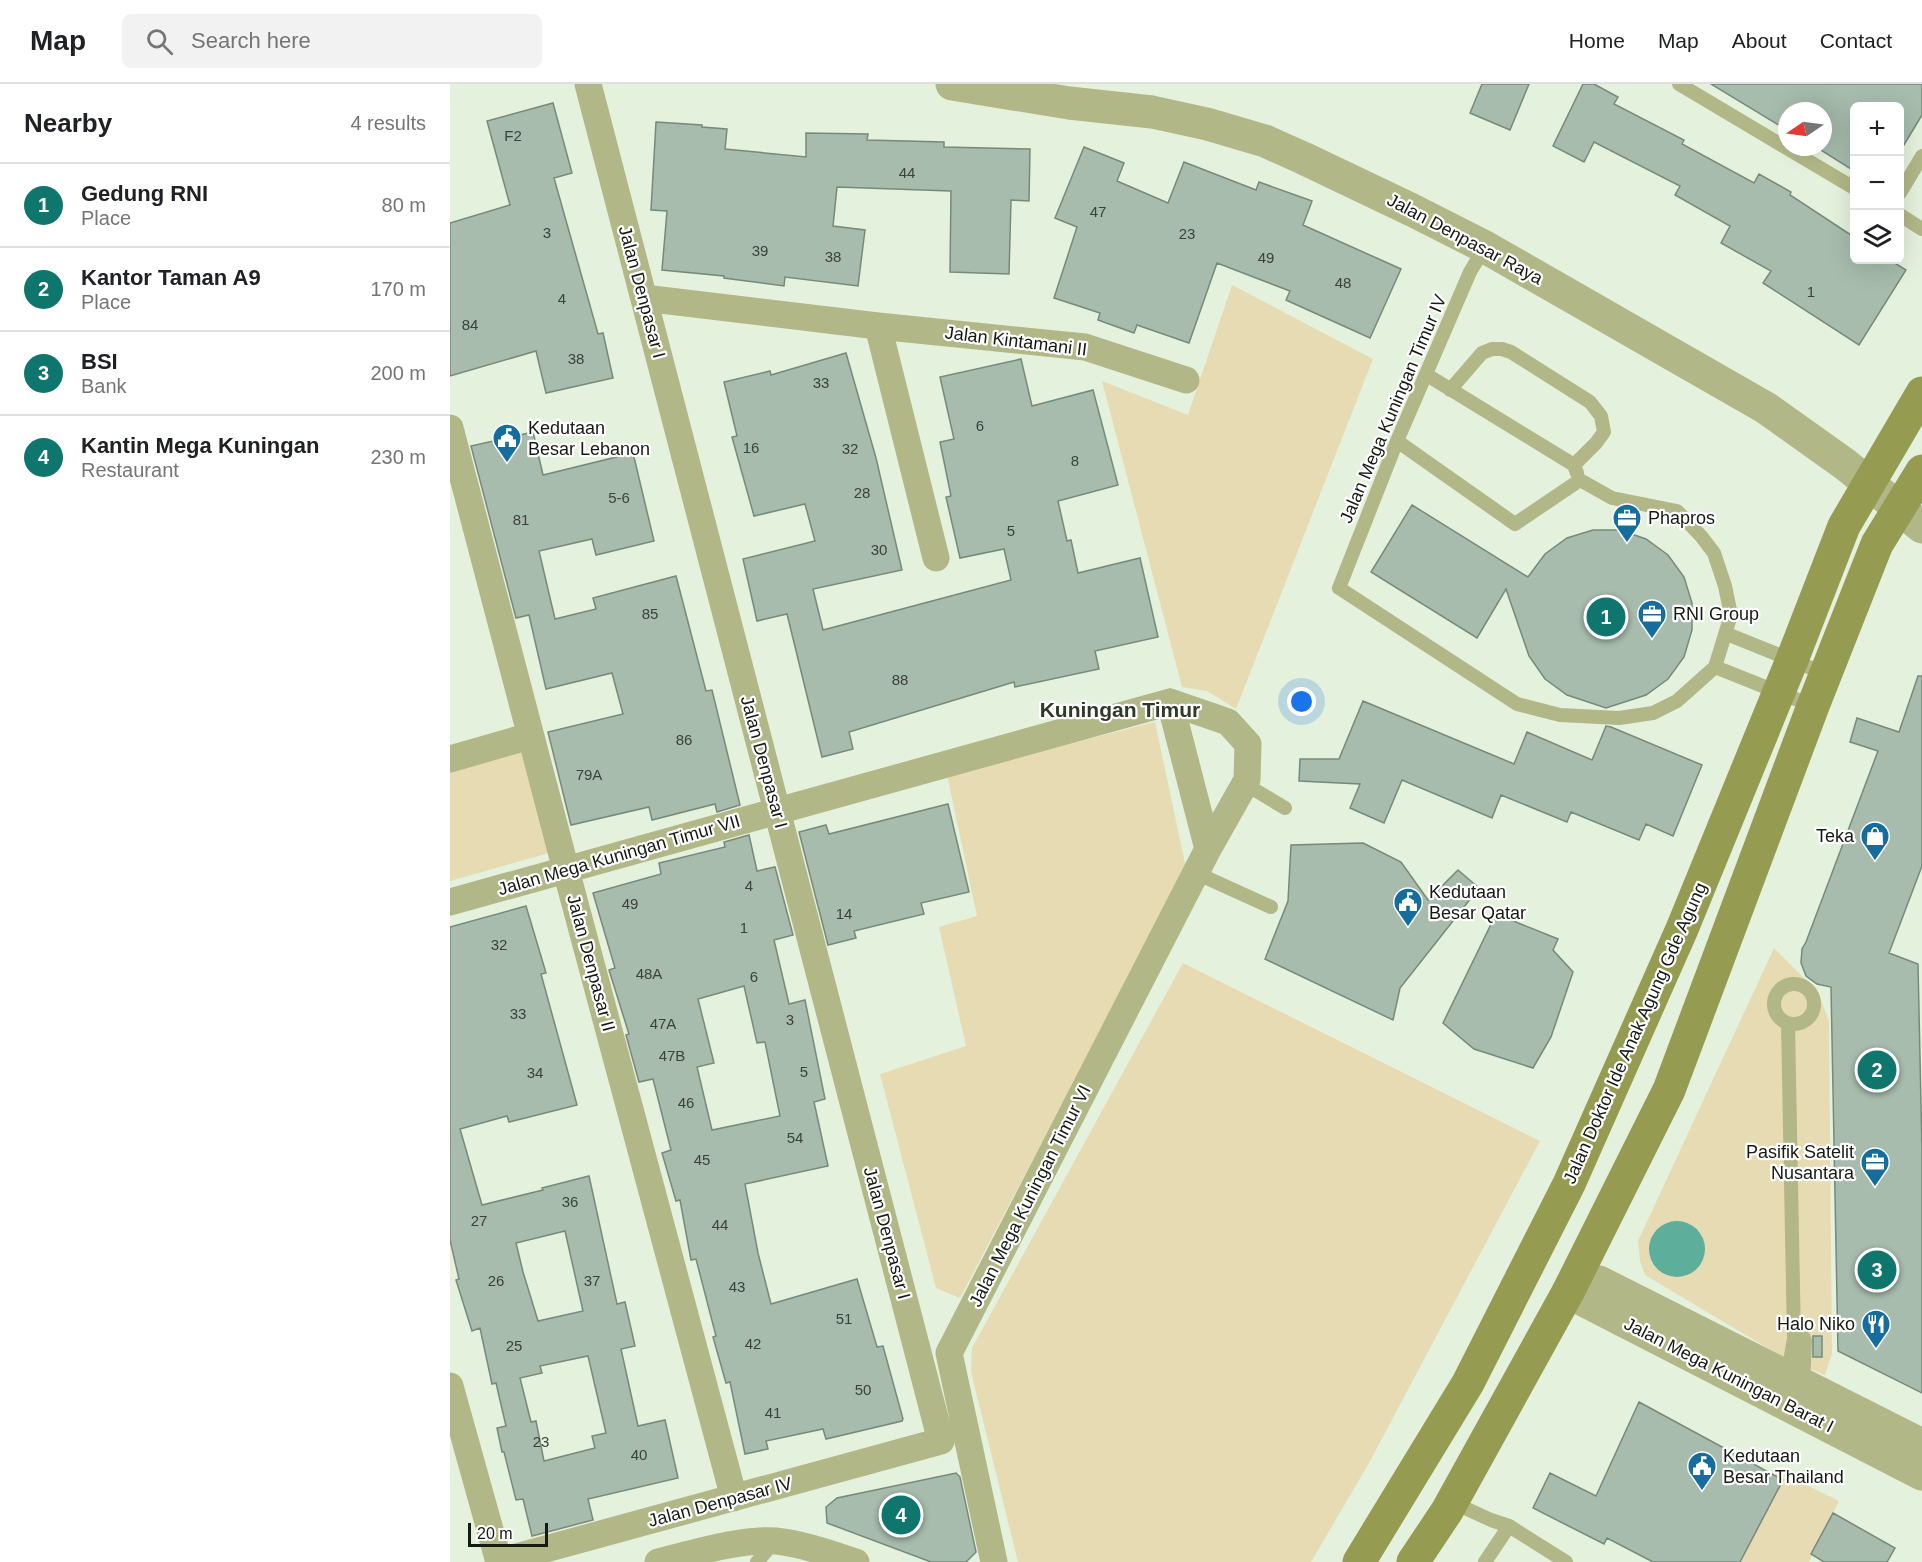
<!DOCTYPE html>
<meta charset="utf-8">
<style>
:root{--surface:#fff;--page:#f2f2f2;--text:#202124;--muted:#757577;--line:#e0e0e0;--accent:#0f766e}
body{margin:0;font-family:Helvetica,sans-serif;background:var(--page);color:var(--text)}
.controls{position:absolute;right:18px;top:18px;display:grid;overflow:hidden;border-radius:9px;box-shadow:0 6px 24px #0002}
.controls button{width:54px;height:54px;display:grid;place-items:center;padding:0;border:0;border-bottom:2px solid var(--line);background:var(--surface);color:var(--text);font:30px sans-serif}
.compass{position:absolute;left:1328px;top:18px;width:54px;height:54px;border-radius:50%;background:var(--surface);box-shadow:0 6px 24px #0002;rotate:257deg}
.scale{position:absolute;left:18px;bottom:15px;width:80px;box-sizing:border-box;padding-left:6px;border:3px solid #151a13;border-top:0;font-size:16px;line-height:21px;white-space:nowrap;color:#151a13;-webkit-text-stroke:4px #fff;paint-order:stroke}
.you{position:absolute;left:852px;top:618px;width:21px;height:21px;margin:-15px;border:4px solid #fff;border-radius:50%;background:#1a73e8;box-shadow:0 0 0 9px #1a73e833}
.badge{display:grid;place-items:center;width:39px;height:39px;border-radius:50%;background:var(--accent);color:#fff;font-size:20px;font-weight:700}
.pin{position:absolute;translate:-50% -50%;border:3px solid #fff;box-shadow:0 2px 6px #0006}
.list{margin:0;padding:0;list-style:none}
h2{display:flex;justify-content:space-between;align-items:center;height:78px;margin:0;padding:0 24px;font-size:26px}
h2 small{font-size:20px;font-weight:400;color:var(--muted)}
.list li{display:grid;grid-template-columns:39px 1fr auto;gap:18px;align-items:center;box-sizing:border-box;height:84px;padding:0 24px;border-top:2px solid var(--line)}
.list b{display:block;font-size:22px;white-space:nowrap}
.list p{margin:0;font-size:20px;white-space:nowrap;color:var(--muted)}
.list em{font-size:20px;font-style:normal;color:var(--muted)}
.icon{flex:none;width:33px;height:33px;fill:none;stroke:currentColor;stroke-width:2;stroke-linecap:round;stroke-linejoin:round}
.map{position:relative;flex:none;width:1472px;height:1478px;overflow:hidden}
header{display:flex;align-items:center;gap:36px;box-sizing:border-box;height:84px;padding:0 30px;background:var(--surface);border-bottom:2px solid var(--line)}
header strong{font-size:28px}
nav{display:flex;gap:33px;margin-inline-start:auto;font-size:21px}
.search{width:420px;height:54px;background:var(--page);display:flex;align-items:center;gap:15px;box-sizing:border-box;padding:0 21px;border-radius:9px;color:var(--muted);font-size:22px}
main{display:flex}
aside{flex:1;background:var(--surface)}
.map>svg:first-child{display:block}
.green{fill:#e7dbb4}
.water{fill:#5daf9b}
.building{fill:#a7bcad;stroke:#768a7c;stroke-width:1.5;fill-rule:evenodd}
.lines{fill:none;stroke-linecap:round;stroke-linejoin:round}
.service{stroke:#b1b787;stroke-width:14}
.minor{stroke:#b1b787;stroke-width:27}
.tertiary{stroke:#b1b787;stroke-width:33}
.secondary{stroke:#959c52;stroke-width:33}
.labels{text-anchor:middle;stroke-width:4.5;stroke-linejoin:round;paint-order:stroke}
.number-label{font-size:15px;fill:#3a423a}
.street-label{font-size:18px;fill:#151a13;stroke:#fff}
.poi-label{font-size:18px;fill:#151a13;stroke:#fff;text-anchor:start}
.quarter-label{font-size:21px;font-weight:bold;fill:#2f3929;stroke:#fff}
</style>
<header>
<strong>Map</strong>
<div class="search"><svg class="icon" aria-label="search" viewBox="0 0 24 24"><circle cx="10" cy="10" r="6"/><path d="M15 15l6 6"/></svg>Search here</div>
<nav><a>Home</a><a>Map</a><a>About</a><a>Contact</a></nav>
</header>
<main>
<aside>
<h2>Nearby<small>4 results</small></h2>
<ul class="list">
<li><span class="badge">1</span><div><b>Gedung RNI</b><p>Place</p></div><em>80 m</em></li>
<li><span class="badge">2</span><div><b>Kantor Taman A9</b><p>Place</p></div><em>170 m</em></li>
<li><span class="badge">3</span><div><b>BSI</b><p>Bank</p></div><em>200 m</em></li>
<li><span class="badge">4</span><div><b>Kantin Mega Kuningan</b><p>Restaurant</p></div><em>230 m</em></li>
</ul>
</aside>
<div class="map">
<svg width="1472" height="1478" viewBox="0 0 1472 1478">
<rect width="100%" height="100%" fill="#e4f1dc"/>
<path class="green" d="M782,201L923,275L786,625L757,607L732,603L652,297L738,331Z
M705,638L736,784L510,1214L486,1204L430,990L516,962L489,843L527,832L497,691Z
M69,661L99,769L0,797V681Z
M1324,864L1368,908L1379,937L1382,1269L1375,1291L1334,1274L1195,1191L1190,1177L1188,1157Z
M733,879L1090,1057L919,1379L861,1478H568L521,1288L522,1264Z
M1324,1385L1389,1417L1359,1478H1278Z"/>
<path class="water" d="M1199 1165a28 28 0 1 1 56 0a28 28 0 1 1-56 0Z"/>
<path class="building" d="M1032,0H1079L1060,46L1020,29Z
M1133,0H1144L1168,13L1164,20L1234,56L1232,60L1304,99L1309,90L1341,108L1340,111L1404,153V176H1440L1456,186L1409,261L1313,199L1321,187L1271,159L1280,142L1225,111L1230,102L1144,58L1134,78L1103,62Z
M1261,0H1472V31L1449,69V22H1404V87L1366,63H1373V27H1337V46Z
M103,19L122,89L104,94L148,250L153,249L163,294L96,309L86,267L0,292V139L60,121L37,37Z
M206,38L252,41V43L277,45L275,65L356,73V49L418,50L417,56L494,58V63L580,65L579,117L561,116L559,190L500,188L501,107L387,103L383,142L415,146L408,202L335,193L334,202L274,194V192L212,186L217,127L201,126Z
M634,63L674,79L667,97L718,119L734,78L806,106L809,98L862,117L853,141L951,185L920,254L836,216L840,207L767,179L739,259L687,241L684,249L648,236L650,229L604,214L627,143L605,134Z
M396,269L426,374L452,486L363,505L373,546L561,496L554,465L510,474L496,413L501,412L490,358L504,355L490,293L571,275L582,322L643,306L668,401L608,417L617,457L621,456L628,489L690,474L708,553L645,567L649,585L565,603L564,598L399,648L403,665L372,673L337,530L307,537L293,475L365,457L355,420L304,432L282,353L287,352L274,298L320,287L321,291Z
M83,348L93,391L183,369L204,457L146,471L142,455L89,467L105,535L146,525L143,514L226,492L256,607L262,606L290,721L267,728L265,720L202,736L199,723L121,741L98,648L173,630L162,589L96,605L79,531L66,534L21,362Z
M962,421L1078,493L1095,470L1117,454L1143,446H1170L1196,455L1218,471L1234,493L1242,519V546L1234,573L1218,595L1196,611L1156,624L1117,611L1095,595L1079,572L1056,505L1027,554L921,488Z
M1468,592H1472V782L1439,869L1468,880L1472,1068V1309L1388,1267L1381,903L1367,900L1356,892L1351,879L1352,865L1356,858L1428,667L1400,658L1407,634L1449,648Z
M913,617L1064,680L1077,648L1142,676L1156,642L1161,643L1252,681L1223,752L1196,740L1189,756L1121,728L1117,738L1051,711L1042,734L952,696L934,739L900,724L910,700L849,697L850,675H889Z
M498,720L519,808L471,819L474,830L404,847L406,854L378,861L349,748L376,741L379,750Z
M299,751L307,787L325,783L343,851L324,856L339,920L355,916L375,1015L364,1018L378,1082L295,1100L308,1169L321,1220L407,1195L427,1263L433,1262L453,1335L452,1337L376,1355L373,1345L316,1357L318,1365L295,1370L280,1298L276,1299L263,1253L266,1252L246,1175L241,1176L230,1116L226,1117L212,1069L221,1066L203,995L189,998L176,951L179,950L159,886L165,884L143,809L211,790L209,779L275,763L274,758ZM294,902L307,959L315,958L330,1032L262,1046L247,983L264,979L248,915Z
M913,759L951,778L978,816L1008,786L1029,804L950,904L943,936L815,875L838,817L841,761Z
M76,822L96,889L91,890L127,1021L59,1038L57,1032L10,1045L32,1121L93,1106L92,1104L139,1092L167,1220L175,1218L185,1262L171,1265L188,1342L215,1336L228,1394L138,1415L143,1436L82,1452L73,1415L66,1416L54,1368H52L47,1344L56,1342L46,1299L42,1300L30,1244L22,1247L6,1196L9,1195L0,1156V843ZM115,1147L133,1227L88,1237L73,1188L66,1159ZM138,1272L156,1349L142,1352L145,1364L94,1377L86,1337L81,1338L70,1294L92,1289L90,1282Z
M1046,830L1108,855L1103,866L1123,888L1101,953L1083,984L1024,965L993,939Z
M1363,1252H1372V1273H1363Z
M1189,1318L1333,1396L1290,1478H1203L1157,1454L1154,1460L1083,1424L1100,1389L1146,1412Z
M506,1389L510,1393L526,1468L516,1478H481L377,1439L376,1423L387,1414Z
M1383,1429L1445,1464L1437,1478H1374L1361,1470Z"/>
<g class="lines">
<path class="service" d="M1229,0L1404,104
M1450,109L1472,72
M1450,131L1472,145
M977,291L1124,381L1127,389
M1000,306L1032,269L1042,265H1052L1061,268L1140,318L1151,332L1154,348L1146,359L1124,381
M947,357L1065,440L1130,396L1162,414L1227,427L1251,452L1264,469L1275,502L1281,531L1265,583L1227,617L1203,629L1169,634L1110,631L1067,620L889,504L947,357L1020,188L1035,163
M1277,550L1376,590
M1265,583L1363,622
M795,700L835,724
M746,789L821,823
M1324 920a20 20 0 1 1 40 0a20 20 0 1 1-40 0Z
M1338,939L1344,1255L1339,1283L1340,1294
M1347,1238L1355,1257L1353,1301
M1002,1418L1041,1436L1059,1442L1116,1478
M307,1478L325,1457
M1035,1478L1059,1442"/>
<path class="minor" d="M194,214L428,242L635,263L736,296
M428,242L486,474
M0,344L116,786L284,1414
M720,618L758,765
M0,675L80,652
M0,818L720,618
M0,1302L49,1478
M48,1478L491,1357L138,0
M208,1478C241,1470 293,1454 326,1457C353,1460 381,1470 406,1478
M544,1478L499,1269L758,765L797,696L798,660L778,638L720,618"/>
<path class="tertiary" d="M502,0L619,19L702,28L757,40L815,57L853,74L962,126L1035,163L1316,324L1396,381L1472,443
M1149,1198L1472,1361
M1118,1208L1472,1390"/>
<path class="secondary" d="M909,1478L1018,1299L1119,1100L1232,845L1342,576L1394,442L1472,309
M963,1478L997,1427L1118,1208L1219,1006L1363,622L1427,460L1472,387"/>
</g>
<defs>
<g id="civic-pin" transform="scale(1.5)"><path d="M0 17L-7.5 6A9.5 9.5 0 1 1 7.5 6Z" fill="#156d9d" stroke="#fff"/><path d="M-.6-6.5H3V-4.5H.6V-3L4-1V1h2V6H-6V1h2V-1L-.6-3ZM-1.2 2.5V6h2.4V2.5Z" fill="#fff"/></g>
<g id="office-pin" transform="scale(1.5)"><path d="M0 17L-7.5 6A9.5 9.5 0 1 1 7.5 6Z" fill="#156d9d" stroke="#fff"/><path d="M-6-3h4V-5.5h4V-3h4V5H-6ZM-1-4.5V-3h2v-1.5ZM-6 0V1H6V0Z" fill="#fff"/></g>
<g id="shop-pin" transform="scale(1.5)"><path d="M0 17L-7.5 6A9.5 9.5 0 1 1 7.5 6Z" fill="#156d9d" stroke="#fff"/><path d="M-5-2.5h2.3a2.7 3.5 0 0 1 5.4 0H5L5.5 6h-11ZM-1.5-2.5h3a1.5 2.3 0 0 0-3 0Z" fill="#fff"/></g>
<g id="restaurant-pin" transform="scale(1.5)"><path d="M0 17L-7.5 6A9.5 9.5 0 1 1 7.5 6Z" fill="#156d9d" stroke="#fff"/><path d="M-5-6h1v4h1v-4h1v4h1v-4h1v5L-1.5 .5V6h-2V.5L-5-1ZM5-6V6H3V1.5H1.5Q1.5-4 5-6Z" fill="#fff"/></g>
</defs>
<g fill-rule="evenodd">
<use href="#civic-pin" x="57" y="354"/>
<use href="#office-pin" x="1177" y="434"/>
<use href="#office-pin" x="1202" y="530"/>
<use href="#shop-pin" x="1425" y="752"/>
<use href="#civic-pin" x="958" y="818"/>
<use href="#office-pin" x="1425" y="1078"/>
<use href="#restaurant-pin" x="1426" y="1240"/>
<use href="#civic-pin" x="1252" y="1382"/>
</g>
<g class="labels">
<g class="number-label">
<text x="63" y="57">F2</text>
<text x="457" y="94">44</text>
<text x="648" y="133">47</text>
<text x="97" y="154">3</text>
<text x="737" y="155">23</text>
<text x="310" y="172">39</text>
<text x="383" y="178">38</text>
<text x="816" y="179">49</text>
<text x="893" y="204">48</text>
<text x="1361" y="213">1</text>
<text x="112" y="220">4</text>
<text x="20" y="246">84</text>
<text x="126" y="280">38</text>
<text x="371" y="304">33</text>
<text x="530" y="347">6</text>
<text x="301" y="369">16</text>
<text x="400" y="370">32</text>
<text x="625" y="382">8</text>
<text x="412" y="414">28</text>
<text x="169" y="419">5-6</text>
<text x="71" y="441">81</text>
<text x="561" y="452">5</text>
<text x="429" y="471">30</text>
<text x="200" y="535">85</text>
<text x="450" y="601">88</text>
<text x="234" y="661">86</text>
<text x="139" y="696">79A</text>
<text x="299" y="807">4</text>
<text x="180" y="825">49</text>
<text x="394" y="835">14</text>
<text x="294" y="849">1</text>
<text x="49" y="866">32</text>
<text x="199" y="895">48A</text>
<text x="304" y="898">6</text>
<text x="68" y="935">33</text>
<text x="340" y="941">3</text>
<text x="213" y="945">47A</text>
<text x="222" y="977">47B</text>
<text x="354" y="993">5</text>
<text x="85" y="994">34</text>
<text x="236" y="1024">46</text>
<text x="345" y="1059">54</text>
<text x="252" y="1081">45</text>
<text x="120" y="1123">36</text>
<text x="29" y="1142">27</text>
<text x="270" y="1146">44</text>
<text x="46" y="1202">26</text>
<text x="142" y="1202">37</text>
<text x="287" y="1208">43</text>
<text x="394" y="1240">51</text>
<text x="303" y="1265">42</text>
<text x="64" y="1267">25</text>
<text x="413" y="1311">50</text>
<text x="323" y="1334">41</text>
<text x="91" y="1363">23</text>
<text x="189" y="1376">40</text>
</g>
<g class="street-label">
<text transform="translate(1015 155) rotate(28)" y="6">Jalan Denpasar Raya</text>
<text transform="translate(192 208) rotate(75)" y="6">Jalan Denpasar I</text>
<text transform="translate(566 257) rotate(7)" y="6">Jalan Kintamani II</text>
<text transform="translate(943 325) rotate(-67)" y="6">Jalan Mega Kuningan Timur IV</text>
<text transform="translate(314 678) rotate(75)" y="6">Jalan Denpasar I</text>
<text transform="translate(169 771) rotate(-16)" y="6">Jalan Mega Kuningan Timur VII</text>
<text transform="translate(141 879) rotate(75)" y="6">Jalan Denpasar II</text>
<text transform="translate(1185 949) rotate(-66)" y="6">Jalan Doktor Ide Anak Agung Gde Agung</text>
<text transform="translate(580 1112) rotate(-63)" y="6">Jalan Mega Kuningan Timur VI</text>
<text transform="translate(437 1149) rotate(75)" y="6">Jalan Denpasar I</text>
<text transform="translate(1279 1291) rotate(27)" y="6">Jalan Mega Kuningan Barat I</text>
<text transform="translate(270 1418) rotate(-15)" y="6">Jalan Denpasar IV</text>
</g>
<g class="poi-label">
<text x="78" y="350">Kedutaan<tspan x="78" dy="21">Besar Lebanon</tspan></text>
<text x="1198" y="440">Phapros</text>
<text x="1223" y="536">RNI Group</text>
<text x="1404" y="758" text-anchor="end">Teka</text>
<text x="979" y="814">Kedutaan<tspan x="979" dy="21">Besar Qatar</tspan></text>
<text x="1404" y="1074" text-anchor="end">Pasifik Satelit<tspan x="1404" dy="21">Nusantara</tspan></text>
<text x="1405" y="1246" text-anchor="end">Halo Niko</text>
<text x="1273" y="1378">Kedutaan<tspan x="1273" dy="21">Besar Thailand</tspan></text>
</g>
<g class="quarter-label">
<text x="670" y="633">Kuningan Timur</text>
</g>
</g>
</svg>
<div class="controls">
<button>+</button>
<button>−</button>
<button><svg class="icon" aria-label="layers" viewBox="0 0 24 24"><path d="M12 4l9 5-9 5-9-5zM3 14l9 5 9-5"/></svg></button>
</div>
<svg class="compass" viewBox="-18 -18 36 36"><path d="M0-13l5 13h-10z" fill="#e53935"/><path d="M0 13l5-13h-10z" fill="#757577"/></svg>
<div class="scale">20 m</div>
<div class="you"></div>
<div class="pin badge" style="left:1156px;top:533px">1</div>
<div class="pin badge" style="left:1427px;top:986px">2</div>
<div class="pin badge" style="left:1427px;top:1186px">3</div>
<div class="pin badge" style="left:451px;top:1431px">4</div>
</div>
</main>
